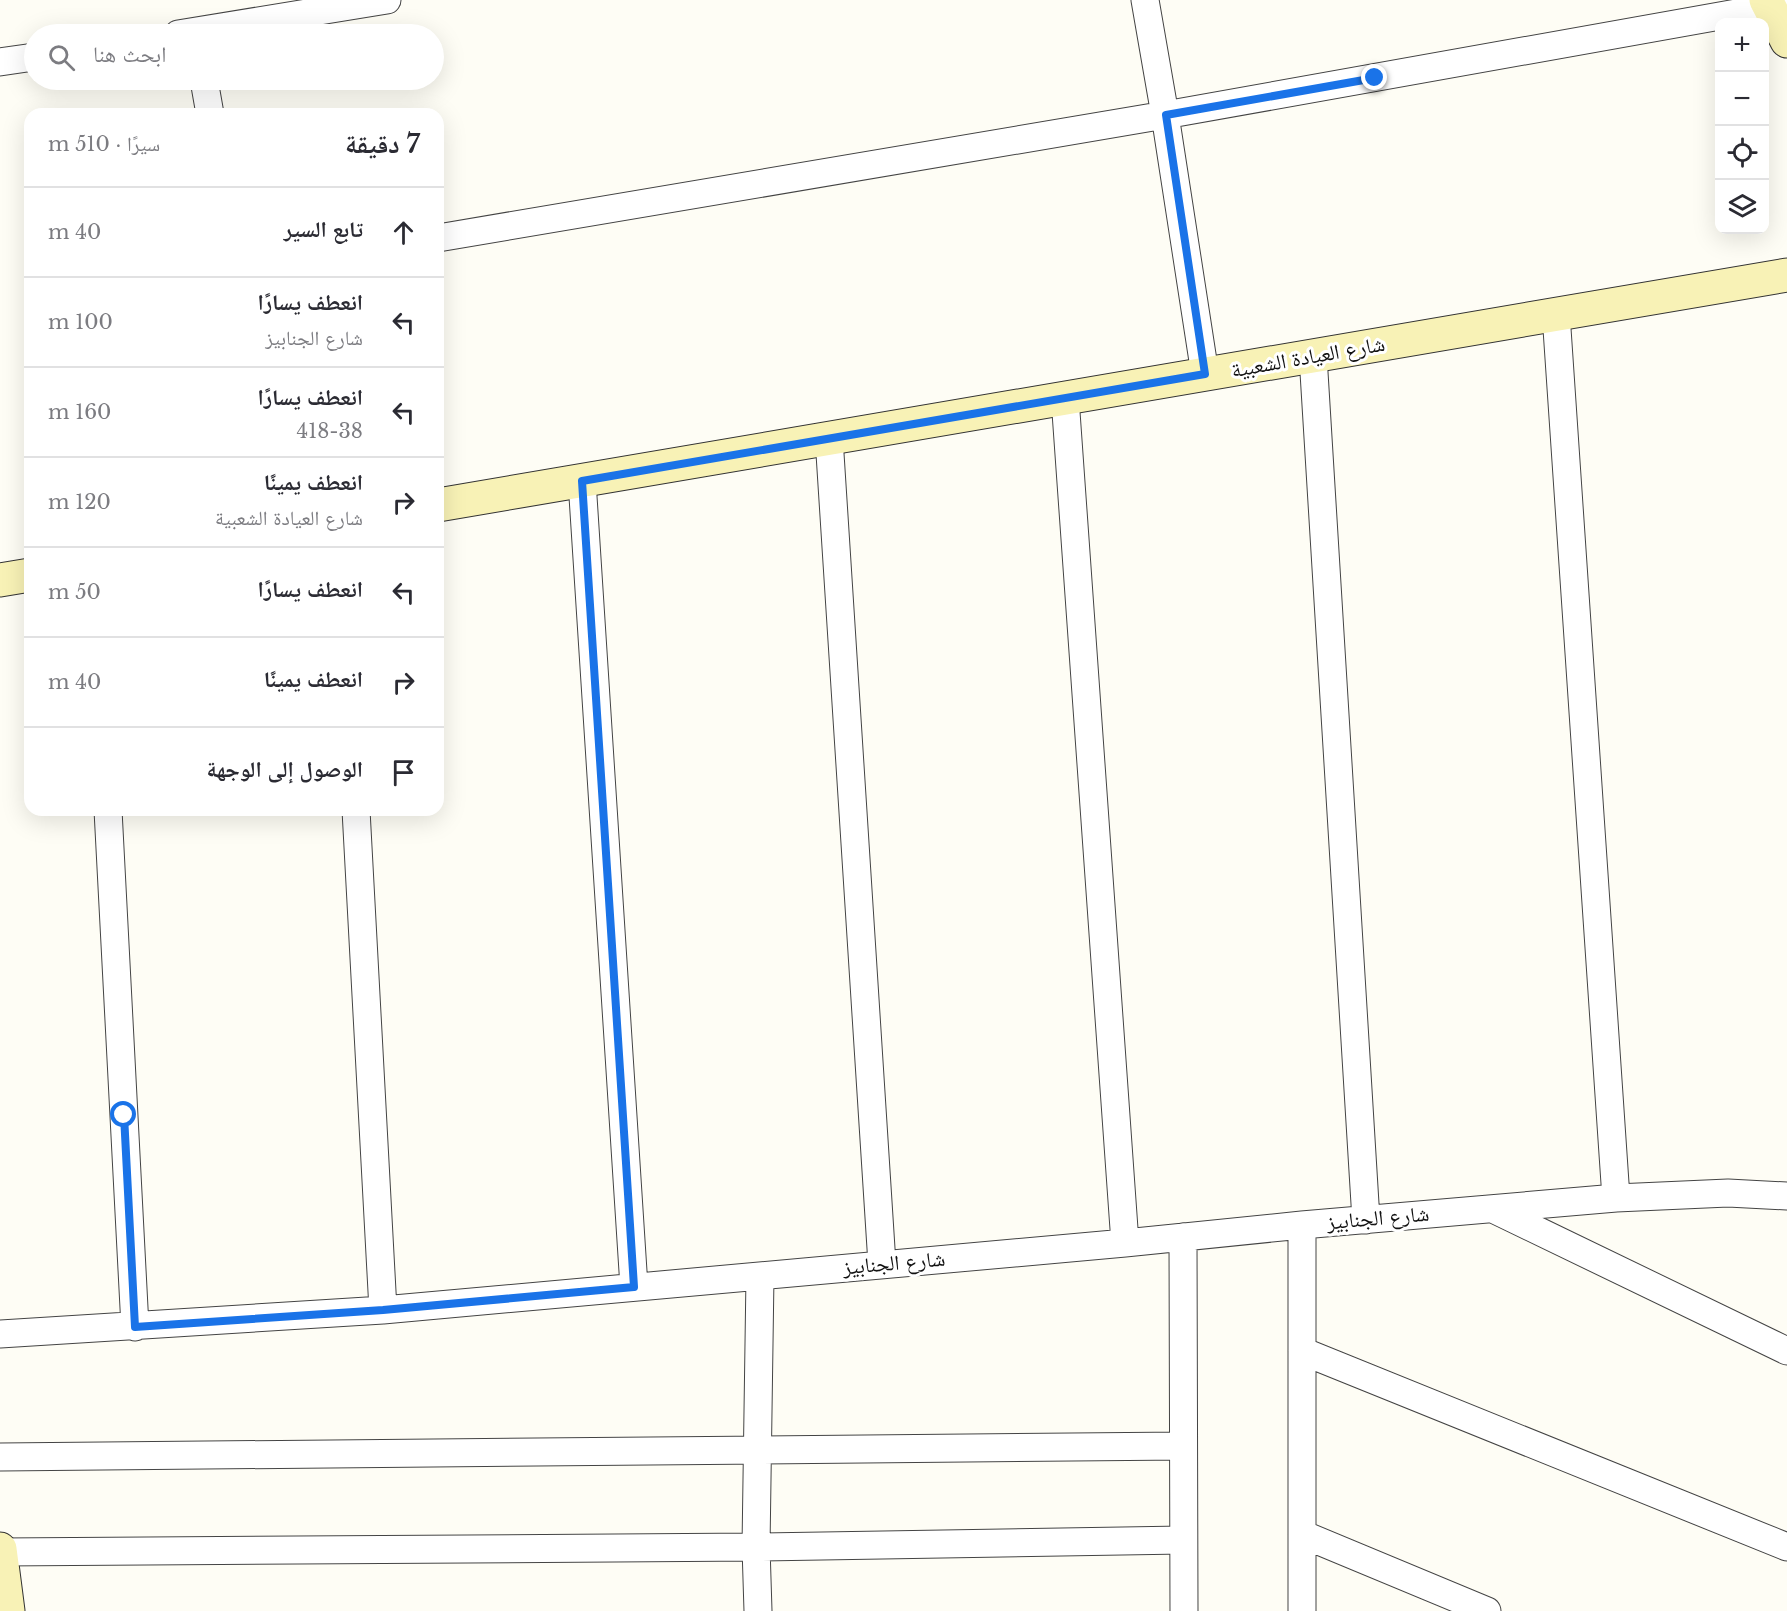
<!DOCTYPE html>
<html lang="ar">
<meta charset="utf-8">
<style>
:root{--surface:#fff;--page:#f7f7f7;--text:#2b2b33;--muted:#7c7c81;--line:#e1e1e2}
body{margin:0;font-family:"Libre Baskerville","Noto Naskh Arabic",serif;background:var(--page);color:var(--text);direction:rtl}
.controls{position:absolute;right:18px;top:18px;display:grid;overflow:hidden;border-radius:12px;box-shadow:0 6px 24px #0002}
.controls button{width:54px;height:54px;display:grid;place-items:center;padding:0;border:0;border-bottom:2px solid var(--line);background:var(--surface);color:var(--text);font:30px sans-serif}
.stop{position:absolute;width:18px;height:18px;margin:-14px;border:4px solid #1a73e8;border-radius:50%;background:#fff}
.stop.end{background:#1a73e8;border-color:#fff;box-shadow:0 2px 6px #0008}
.list{margin:0;padding:0;list-style:none}
h2{display:flex;justify-content:space-between;align-items:center;height:78px;margin:0;padding:0 24px;font-size:26px}
h2 small{font-size:20px;font-weight:400;color:var(--muted)}
.list li{display:grid;grid-template-columns:39px 1fr auto;gap:18px;align-items:center;box-sizing:border-box;height:90px;padding:0 24px;border-top:2px solid var(--line)}
.list b{display:block;font-size:22px;white-space:nowrap}
.list p{margin:0;font-size:20px;white-space:nowrap;color:var(--muted)}
.list em{font-size:20px;font-style:normal;color:var(--muted)}
.icon{flex:none;width:33px;height:33px;fill:none;stroke:currentColor;stroke-width:2;stroke-linecap:round;stroke-linejoin:round}
.map{position:relative;flex:none;width:1787px;height:1611px;overflow:hidden;direction:ltr}
.search{position:absolute;background:var(--surface);box-shadow:0 6px 24px #0002;left:24px;top:24px;width:420px;height:66px;display:flex;align-items:center;gap:15px;box-sizing:border-box;padding:0 21px;border-radius:33px;color:var(--muted);font-size:22px}
.panel{position:absolute;background:var(--surface);box-shadow:0 6px 24px #0002;left:24px;top:108px;width:420px;height:708px;border-radius:18px;direction:rtl}
.map>svg:first-child{display:block}
.lines{fill:none;stroke-linecap:round;stroke-linejoin:round}
.street-casing{stroke:#444;stroke-width:29}
.secondary-casing{stroke:#333;stroke-width:35}
.street{stroke:#fff;stroke-width:27}
.secondary{stroke:#f8f2b6;stroke-width:33}
.route{stroke:#1a73e8;stroke-width:8}
.labels{text-anchor:middle;stroke-width:6;stroke-linejoin:round;paint-order:stroke}
.street-label{font-size:21px;fill:#111;stroke:#fff}
</style>
<div class="map">
<svg width="1787" height="1611" viewBox="0 0 1787 1611">
<rect width="100%" height="100%" fill="#fefdf5"/>
<g class="lines">
<g class="street-casing">
<path id="street" d="M1145,0L1165,115L1205,374
M178,34L387,0
M0,62L34,57
M204,80L210,114
M438,238L1165,115L1787,4
M1556,314L1616,1198
M1313,356L1366,1220
M1065,398L1125,1243
M829,438L882,1264
M582,481L634,1287
M108,810L135,1327
M356,810L383,1310
M1493,1209L1787,1351
M1302,1225V1611
M1183,1237L1184,1611
M0,1334L383,1310L1125,1243L1302,1225L1616,1198L1728,1193L1787,1196
M1302,1351L1787,1547
M0,1457L1183,1446
M1302,1534L1487,1611
M0,1552L756,1547L1183,1540
M758,1611L756,1547L760,1276"/>
</g>
<g class="secondary-casing">
<path id="secondary" d="M1766,0L1787,41
M438,505L1787,275
M0,580L30,575
M0,1549L8,1611"/>
</g>
<use href="#street" class="street"/>
<use href="#secondary" class="secondary"/>
</g>
<g class="lines">
<path class="route" d="M124,1115L135,1327L383,1310L634,1287L582,481L1205,374L1166,115L1375,78"/>
</g>
<g class="labels">
<g class="street-label">
<text transform="translate(1308 357) rotate(-10)" y="7">شارع العيادة الشعبية</text>
<text transform="translate(1378 1218) rotate(-5)" y="7">شارع الجنابيز</text>
<text transform="translate(894 1263) rotate(-5)" y="7">شارع الجنابيز</text>
</g>
</g>
</svg>
<div class="controls">
<button>+</button>
<button>−</button>
<button><svg class="icon" aria-label="locate" viewBox="0 0 24 24"><circle cx="12" cy="12" r="6"/><path d="M12 2v4M12 18v4M2 12h4M18 12h4"/></svg></button>
<button><svg class="icon" aria-label="layers" viewBox="0 0 24 24"><path d="M12 4l9 5-9 5-9-5zM3 14l9 5 9-5"/></svg></button>
</div>
<div class="stop" style="left:124px;top:1115px"></div>
<div class="stop end" style="left:1375px;top:78px"></div>
<div class="search"><svg class="icon" aria-label="search" viewBox="0 0 24 24"><circle cx="10" cy="10" r="6"/><path d="M15 15l6 6"/></svg>ابحث هنا</div>
<section class="panel">
<h2>7 دقيقة<small>سيرًا · 510 m</small></h2>
<ul class="list">
<li><svg class="icon" aria-label="ahead" viewBox="0 0 24 24"><path d="M12 20V5M6 11l6-6 6 6"/></svg><div><b>تابع السير</b></div><em>40 m</em></li>
<li><svg class="icon" aria-label="left" viewBox="0 0 24 24"><path d="M17 20v-9H6M10 6l-5 5 5 5"/></svg><div><b>انعطف يسارًا</b><p>شارع الجنابيز</p></div><em>100 m</em></li>
<li><svg class="icon" aria-label="left" viewBox="0 0 24 24"><path d="M17 20v-9H6M10 6l-5 5 5 5"/></svg><div><b>انعطف يسارًا</b><p>418-38</p></div><em>160 m</em></li>
<li><svg class="icon" aria-label="right" viewBox="0 0 24 24"><path d="M7 20v-9h11M14 6l5 5-5 5"/></svg><div><b>انعطف يمينًا</b><p>شارع العيادة الشعبية</p></div><em>120 m</em></li>
<li><svg class="icon" aria-label="left" viewBox="0 0 24 24"><path d="M17 20v-9H6M10 6l-5 5 5 5"/></svg><div><b>انعطف يسارًا</b></div><em>50 m</em></li>
<li><svg class="icon" aria-label="right" viewBox="0 0 24 24"><path d="M7 20v-9h11M14 6l5 5-5 5"/></svg><div><b>انعطف يمينًا</b></div><em>40 m</em></li>
<li><svg class="icon" aria-label="arrive" viewBox="0 0 24 24"><path d="M6 21V4h12l-3 4 3 4H6"/></svg><div><b>الوصول إلى الوجهة</b></div></li>
</ul>
</section>
</div>
